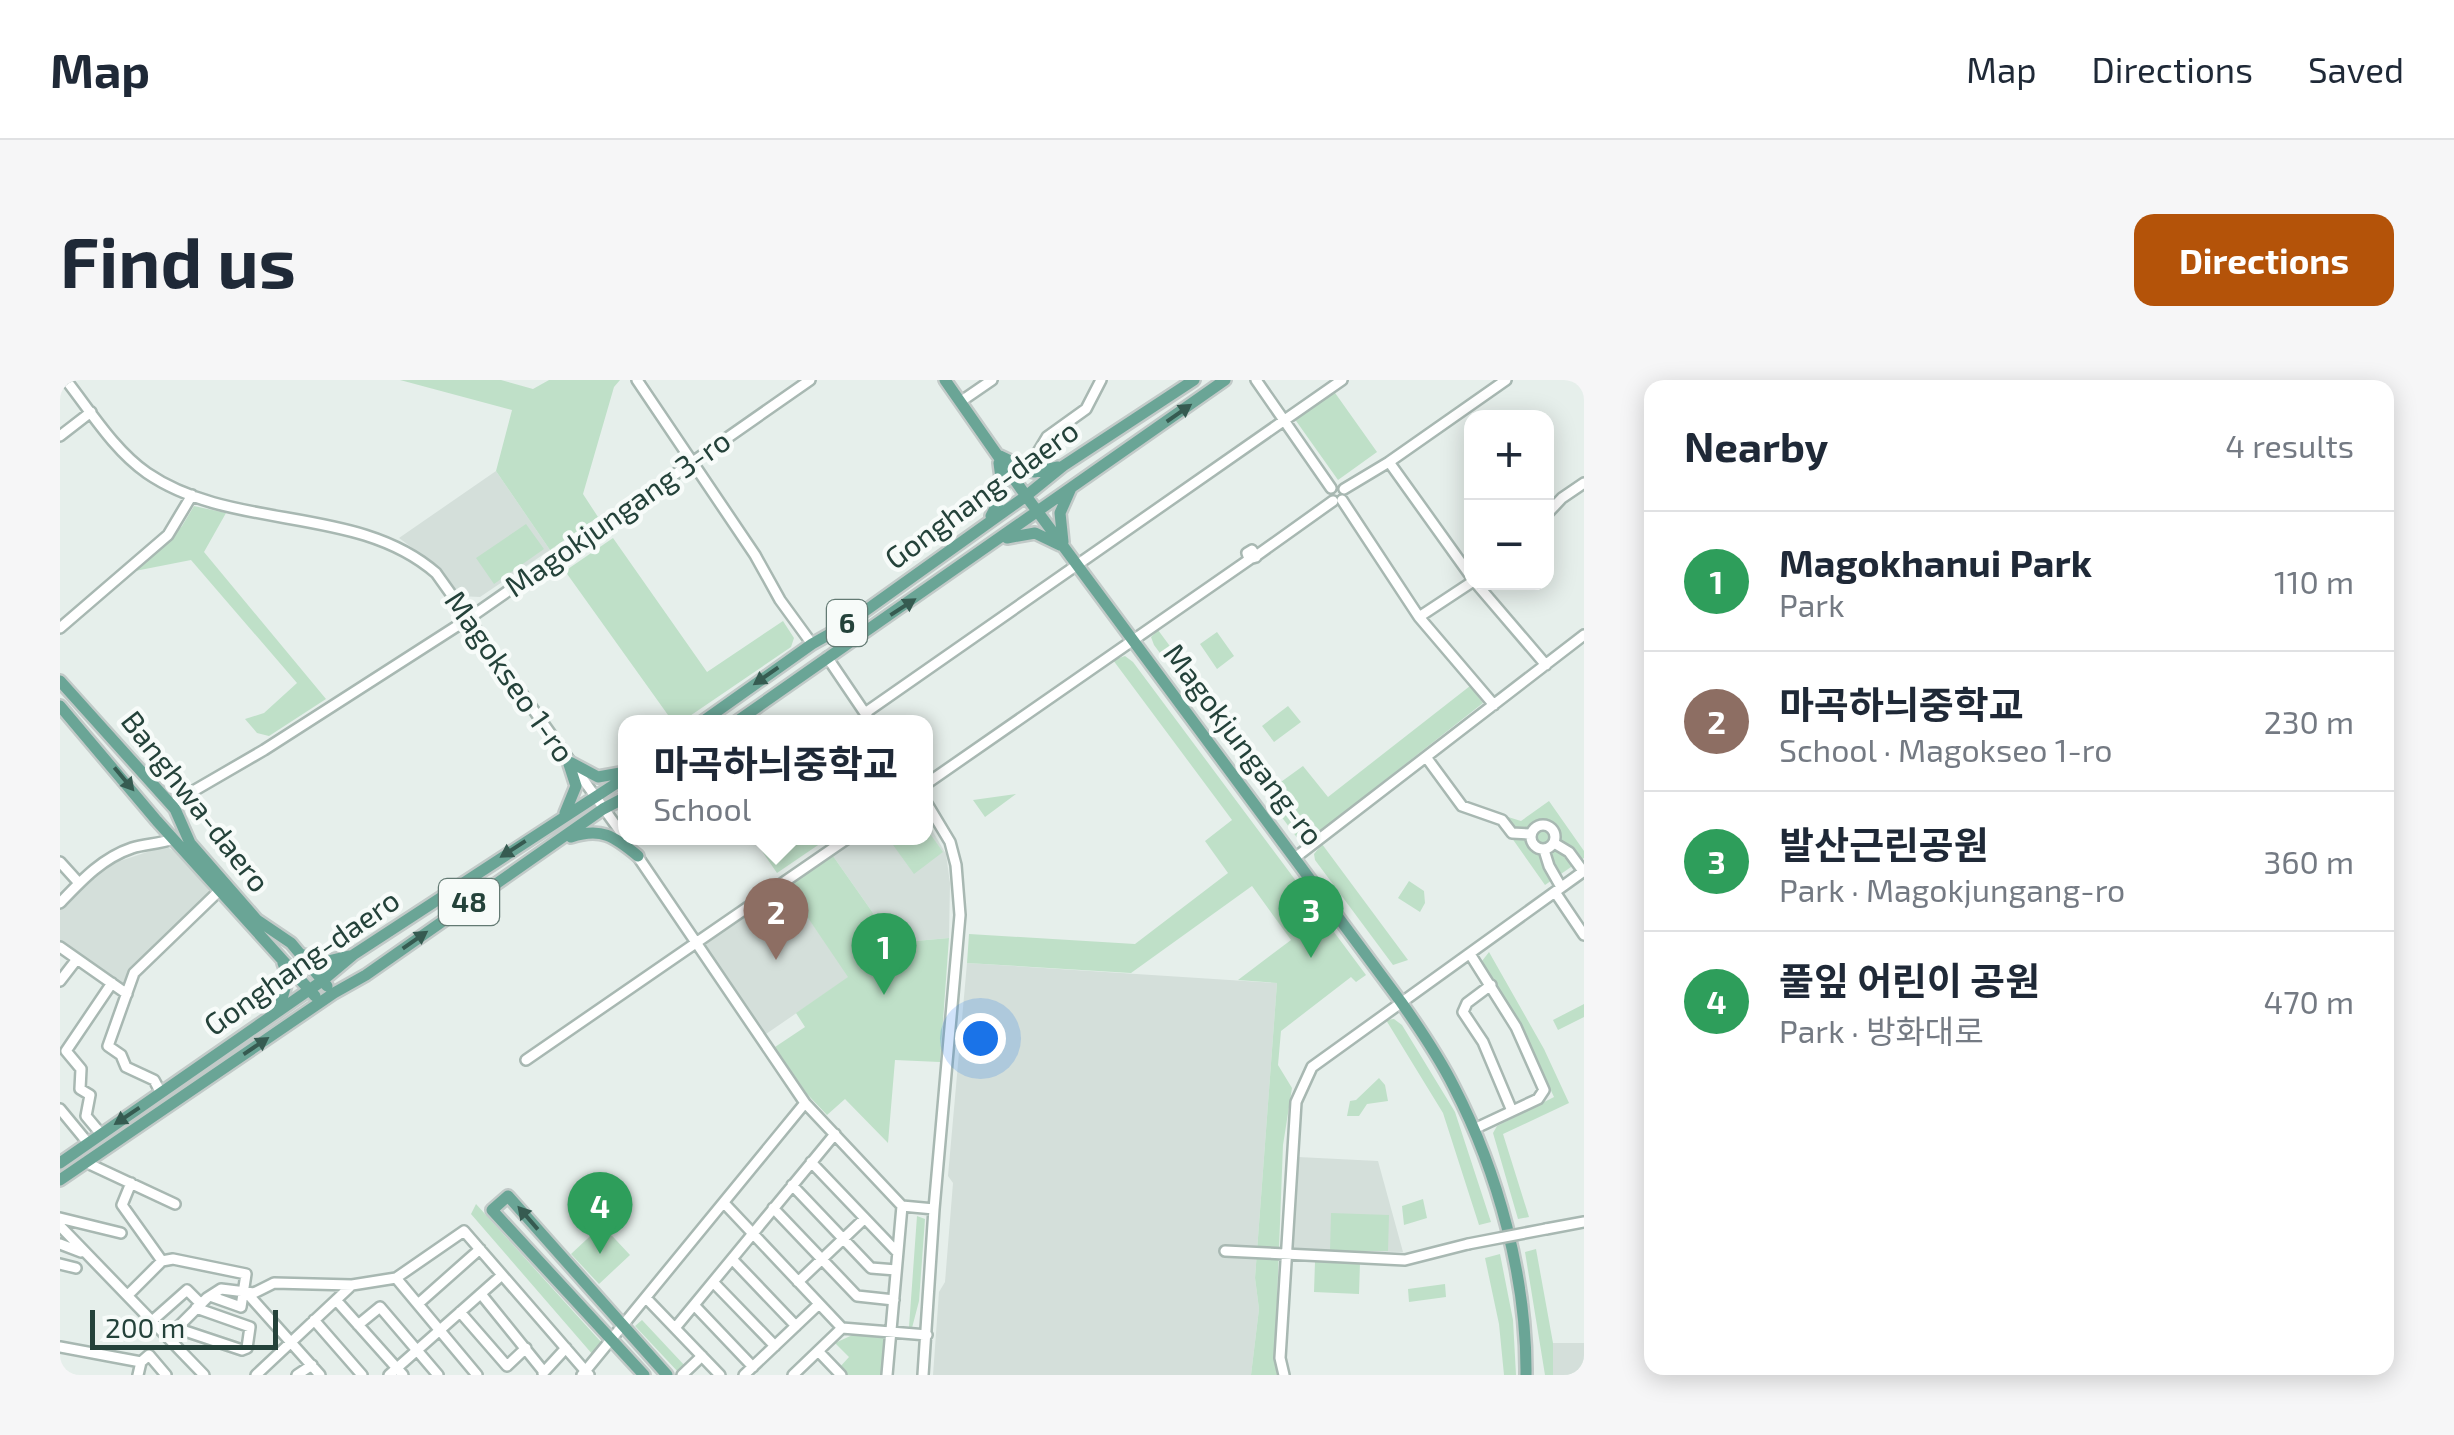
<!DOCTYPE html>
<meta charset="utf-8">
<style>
:root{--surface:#fff;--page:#f6f6f7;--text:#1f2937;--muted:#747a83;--line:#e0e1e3;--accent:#b45309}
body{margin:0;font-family:"Exo 2","Noto Sans KR",sans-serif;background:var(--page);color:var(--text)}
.controls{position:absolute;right:30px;top:30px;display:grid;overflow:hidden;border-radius:20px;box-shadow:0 5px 25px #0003}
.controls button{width:90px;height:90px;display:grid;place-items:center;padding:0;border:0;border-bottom:2px solid var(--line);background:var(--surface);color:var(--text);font:50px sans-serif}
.scale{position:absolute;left:30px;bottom:25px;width:188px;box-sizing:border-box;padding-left:10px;border:5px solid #24423a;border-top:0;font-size:28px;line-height:35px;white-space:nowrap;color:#24423a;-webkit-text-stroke:8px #f7fbf9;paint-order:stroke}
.you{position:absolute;left:920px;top:658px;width:35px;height:35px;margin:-25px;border:8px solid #fff;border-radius:50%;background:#1a73e8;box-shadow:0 0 0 15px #1a73e833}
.badge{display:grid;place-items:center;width:65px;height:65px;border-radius:50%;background:var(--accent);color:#fff;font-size:32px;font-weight:700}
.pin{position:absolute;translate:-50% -82px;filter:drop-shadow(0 2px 5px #0008)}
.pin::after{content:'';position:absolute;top:52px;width:35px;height:30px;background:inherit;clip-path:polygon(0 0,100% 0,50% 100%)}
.popup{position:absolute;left:558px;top:335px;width:315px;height:130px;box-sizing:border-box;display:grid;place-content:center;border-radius:20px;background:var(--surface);filter:drop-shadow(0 2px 8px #0005);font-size:32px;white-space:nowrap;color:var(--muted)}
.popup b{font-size:38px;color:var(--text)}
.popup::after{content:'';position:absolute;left:50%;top:100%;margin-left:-20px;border:20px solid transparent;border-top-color:var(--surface)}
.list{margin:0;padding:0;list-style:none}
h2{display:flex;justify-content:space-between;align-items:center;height:130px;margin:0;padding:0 40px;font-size:42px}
h2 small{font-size:32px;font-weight:400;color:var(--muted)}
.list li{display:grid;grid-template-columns:65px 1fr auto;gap:30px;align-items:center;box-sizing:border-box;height:140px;padding:0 40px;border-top:2px solid var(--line)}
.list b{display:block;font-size:38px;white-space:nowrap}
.list p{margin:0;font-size:32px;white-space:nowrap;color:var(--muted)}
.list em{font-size:32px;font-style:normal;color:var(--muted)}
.map{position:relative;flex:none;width:1524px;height:995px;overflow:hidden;border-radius:20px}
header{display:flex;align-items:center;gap:60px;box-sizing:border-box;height:140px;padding:0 50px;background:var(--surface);border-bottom:2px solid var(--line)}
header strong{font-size:48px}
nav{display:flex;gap:55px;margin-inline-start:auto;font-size:35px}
.intro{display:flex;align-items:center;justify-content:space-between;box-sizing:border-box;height:240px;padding:0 60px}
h1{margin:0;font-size:70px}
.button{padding:25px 45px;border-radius:20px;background:var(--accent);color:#fff;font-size:35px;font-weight:700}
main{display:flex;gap:60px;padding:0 60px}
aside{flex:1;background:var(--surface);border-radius:20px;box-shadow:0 5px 25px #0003}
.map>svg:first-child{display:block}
.built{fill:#d4dfda}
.green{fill:#bfe0c8}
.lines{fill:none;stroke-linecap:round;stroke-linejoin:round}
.minor-casing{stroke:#a8b8b2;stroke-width:14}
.major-casing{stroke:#c2cac8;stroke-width:16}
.minor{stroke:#fff;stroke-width:9}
.major{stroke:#6aa596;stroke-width:11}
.minor-bridge-casing{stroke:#a8b8b2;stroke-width:14;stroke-linecap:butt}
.minor-bridge{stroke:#fff;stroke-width:9}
.oneway{fill:#365b51}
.labels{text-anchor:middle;stroke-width:9;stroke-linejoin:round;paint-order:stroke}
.shield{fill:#f7fbf9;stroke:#637a73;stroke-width:2.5}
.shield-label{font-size:28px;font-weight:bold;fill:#24423a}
.street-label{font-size:30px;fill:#24423a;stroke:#f7fbf9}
</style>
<header>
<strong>Map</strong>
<nav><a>Map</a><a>Directions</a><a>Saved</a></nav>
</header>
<div class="intro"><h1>Find us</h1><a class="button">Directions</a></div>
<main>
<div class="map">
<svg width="1524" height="995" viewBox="0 0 1524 995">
<rect width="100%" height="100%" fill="#e6efeb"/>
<path class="built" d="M436,91L490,170L420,217L399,216L378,187L339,158Z
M866,440L886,474L890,503L889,558L834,563L773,476L799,458H866Z
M105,466L118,473L151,513L73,590L67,608L0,563V530L42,487Z
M727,507L789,597L706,654L644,563Z
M907,583L1217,603L1195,898L1199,929L1191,995H873L879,912L885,902L893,803L888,796Z
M1238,777L1318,781L1343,872L1231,870Z
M1493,963H1524V995H1493Z"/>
<path class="green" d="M340,0H441L473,9L489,0H560L554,7L523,114L538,137L490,170L436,91L452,30Z
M1273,10L1317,72L1278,100L1234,38Z
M134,126L166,133L144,172L266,319L209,356L197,353L185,339L204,333L237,303L131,180L75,191L122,146Z
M466,144L484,169L434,204L416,178Z
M553,158L647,292L723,241L734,258L731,267L621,342H613L505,191Z
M1098,250L1214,407L1243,386L1268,417L1410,306L1423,323L1250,459H1238L1094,265L1091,257Z
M1157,252L1174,276L1157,289L1140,264Z
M1065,276L1073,282L1306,595L1296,602L1291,597L1221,651L1218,685L1232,708L1223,765L1215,973L1217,995H1191L1199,929L1195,898L1217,603L1178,600L1231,560L1192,506L1071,593L907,583L909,554L1075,564L1168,493L1145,461L1172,440L1053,280Z
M1228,326L1241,342L1214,362L1202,346Z
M956,414L925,437L913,420Z
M1489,421L1524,471V478L1485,505L1442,444L1400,430L1403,423L1461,441Z
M866,448L883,472L854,494L828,458H866Z
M693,458H761L764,461L717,493Z
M1262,464L1348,580L1333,585L1255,480L1254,474Z
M773,476L834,563L889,558L880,682L835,680L828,763L785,719L767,735L747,714L715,667L745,647L736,633L788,597L727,507Z
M1349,501L1364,511L1365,523L1360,532L1338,518Z
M1429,572L1484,669L1509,723L1443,754L1469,837L1458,839L1433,753L1437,746L1494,717L1463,652L1422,581Z
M1524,624V637L1498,650L1493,640Z
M1334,639L1342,645L1395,732L1431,842L1419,845L1383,733L1326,640Z
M1319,698L1325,705L1328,721L1307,724L1299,736H1287L1290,721L1296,720Z
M1363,819L1367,838L1344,845L1342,826Z
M416,824L541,962L533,975L411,834Z
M1271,833L1329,835L1328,871H1270Z
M857,836L865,839L859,921L852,948L849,947Z
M542,845L570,875L539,904L511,874Z
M1476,869L1493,963V995H1485L1465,872Z
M1440,874L1453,940L1456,995H1444L1439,944L1425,878Z
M1255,882L1300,883L1299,914L1254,912Z
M1385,904L1386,917L1349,922L1348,909Z
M582,940L626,987L619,993L575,946Z
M799,952L826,956L823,995H786L779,988L789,977L775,963Z"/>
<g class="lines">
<g class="minor-casing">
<path id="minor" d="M6,0C31,32 54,70 87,93C173,152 297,124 376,193L567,461
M577,0L695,175L720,220L752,264
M1196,0L1271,108
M900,22L932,0
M0,56L31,32
M1329,82L1412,198
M974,87L978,72L987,57L1026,29L1041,0
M1284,109L1329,82L1446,0
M1282,120L1359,237L1434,325
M1486,135L1502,118L1524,103
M1192,170L1196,177L1189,179L1187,173Z
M1196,176L1273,121
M1415,202L1486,285
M1359,237L1412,202
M0,248L108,155L132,115
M767,277L811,342
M805,333L1282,0
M1366,377L1402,426L1442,440L1452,453L1471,454
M866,404L1190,179
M111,424L204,370L408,239L750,0
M1471 457a12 12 0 1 1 24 0a12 12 0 1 1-24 0Z
M1494,463L1509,472L1523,491
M1484,470L1489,486L1501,507
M576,474L745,723L842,826
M1236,477L1524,255
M0,482L19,503
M1495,512L1524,555
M0,523C21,501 42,478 72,468C85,464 99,464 113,459
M0,567L67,614
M1410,574L1456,647L1484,710L1478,719L1414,749
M0,601L17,579
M1431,605L1407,623L1403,632L1423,662L1452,731
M466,680L788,458
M101,713L94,700L66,687L61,675L48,666L74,593L160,510
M0,729L28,763
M41,754L26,736L30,715L20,709L21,689L6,671L52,603
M25,782L115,824
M751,782L837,872
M71,803L62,825L102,881
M732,805L811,888L836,890
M664,823L782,948
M842,826L874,829
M713,828L797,916L834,920
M0,838L61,853
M0,846L144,995
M1486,849L1524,842
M0,864L21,872
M1165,871L1345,880L1408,864
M672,879L736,946
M0,884L16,888
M336,898L417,995
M653,902L715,966
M738,902L804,839
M186,912L260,995
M421,914L484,992
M68,915L102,881L113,879L186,894L181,927L150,916
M586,918L660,995
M276,920L343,995
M358,924L420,869
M634,925L693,987
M400,932L447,986L466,968
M254,940L302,995
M92,941L127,910L141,924
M298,945L320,927L378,995
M116,948L182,970L187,968L190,947L136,928
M615,948L775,754
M108,957L147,918L161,909L194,913L214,903L292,905L336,898L404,851L529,995
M0,967L81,982
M758,971L781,995
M483,993L506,968
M78,995L81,982L89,975L106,995
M196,995L292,905
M237,995L252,985
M329,995L442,895
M522,995L745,723
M622,995L642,976
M684,995L759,924
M733,995L782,948L867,955
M827,995L842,826
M863,995L874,829L900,535L896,485L890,462L866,422
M1224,995L1220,978L1236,722L1252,687L1524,491"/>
</g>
<g class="major-casing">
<path id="major" d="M885,0L966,116L1341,622C1360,649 1379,677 1394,707C1438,792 1467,899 1466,995
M940,76L974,92L998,87
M931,136L943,113L939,83
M947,158L975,153L1000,165
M1003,162L1000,133L1011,108
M0,301L115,429L130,463L197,540L231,563L267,606
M0,326L97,441L255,616
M642,342L752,264L784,246L966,116L1003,86L1134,0
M676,342L1165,0
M508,381L538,397L566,392
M566,431V452
M505,433L516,406L508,381
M511,457C541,447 554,456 578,476
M244,575L268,581L289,576
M219,630L228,597L223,583
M0,783L262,601L293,575L566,397
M0,800L274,613L306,595L543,429L566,417
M584,995L432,830L448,816L607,995"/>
</g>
<use href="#minor" class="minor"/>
<use href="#major" class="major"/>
<g class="minor-bridge-casing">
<path id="minor-bridge" d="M1408,864L1486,849"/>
</g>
<use href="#minor-bridge" class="minor-bridge"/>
</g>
<defs><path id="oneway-solid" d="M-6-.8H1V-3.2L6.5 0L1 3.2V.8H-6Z" transform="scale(2.5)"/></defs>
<g class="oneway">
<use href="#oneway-solid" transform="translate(1119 33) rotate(-35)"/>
<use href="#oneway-solid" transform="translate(843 227) rotate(-33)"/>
<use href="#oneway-solid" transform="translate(706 296) rotate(145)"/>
<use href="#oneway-solid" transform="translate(64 399) rotate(50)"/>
<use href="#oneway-solid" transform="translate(453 469) rotate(147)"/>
<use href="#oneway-solid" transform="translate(355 560) rotate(-35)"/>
<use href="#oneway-solid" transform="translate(196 666) rotate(-34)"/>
<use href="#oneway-solid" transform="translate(67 736) rotate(146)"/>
<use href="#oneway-solid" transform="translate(468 838) rotate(-131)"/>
</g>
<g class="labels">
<g class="shield">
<rect x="767" y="220" width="40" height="46" rx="8"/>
<rect x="379" y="499" width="60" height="46" rx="8"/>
</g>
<g class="shield-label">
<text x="787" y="253">6</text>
<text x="409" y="532">48</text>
</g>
<g class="street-label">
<text transform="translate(922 115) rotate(-36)" y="10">Gonghang-daero</text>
<text transform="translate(558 134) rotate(-35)" y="10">Magokjungang 3-ro</text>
<text transform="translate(449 297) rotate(55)" y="10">Magokseo 1-ro</text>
<text transform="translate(1183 365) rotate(53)" y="10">Magokjungang-ro</text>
<text transform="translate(135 422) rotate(52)" y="10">Banghwa-daero</text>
<text transform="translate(242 583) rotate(-35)" y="10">Gonghang-daero</text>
</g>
</g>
</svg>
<div class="controls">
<button>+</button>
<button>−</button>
</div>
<div class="scale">200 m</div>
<div class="you"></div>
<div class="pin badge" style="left:824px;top:615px;background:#2e9e5b">1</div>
<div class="pin badge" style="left:716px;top:580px;background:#8d6e63">2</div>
<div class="popup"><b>마곡하늬중학교</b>School</div>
<div class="pin badge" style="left:1251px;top:578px;background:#2e9e5b">3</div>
<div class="pin badge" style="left:540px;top:874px;background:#2e9e5b">4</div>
</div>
<aside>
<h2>Nearby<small>4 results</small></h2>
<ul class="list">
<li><span class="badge" style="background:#2e9e5b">1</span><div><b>Magokhanui Park</b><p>Park</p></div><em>110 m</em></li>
<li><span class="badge" style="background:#8d6e63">2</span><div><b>마곡하늬중학교</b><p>School · Magokseo 1-ro</p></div><em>230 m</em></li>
<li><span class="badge" style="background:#2e9e5b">3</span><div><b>발산근린공원</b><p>Park · Magokjungang-ro</p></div><em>360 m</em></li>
<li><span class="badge" style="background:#2e9e5b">4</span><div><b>풀잎 어린이 공원</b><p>Park · 방화대로</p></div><em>470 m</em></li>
</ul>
</aside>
</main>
